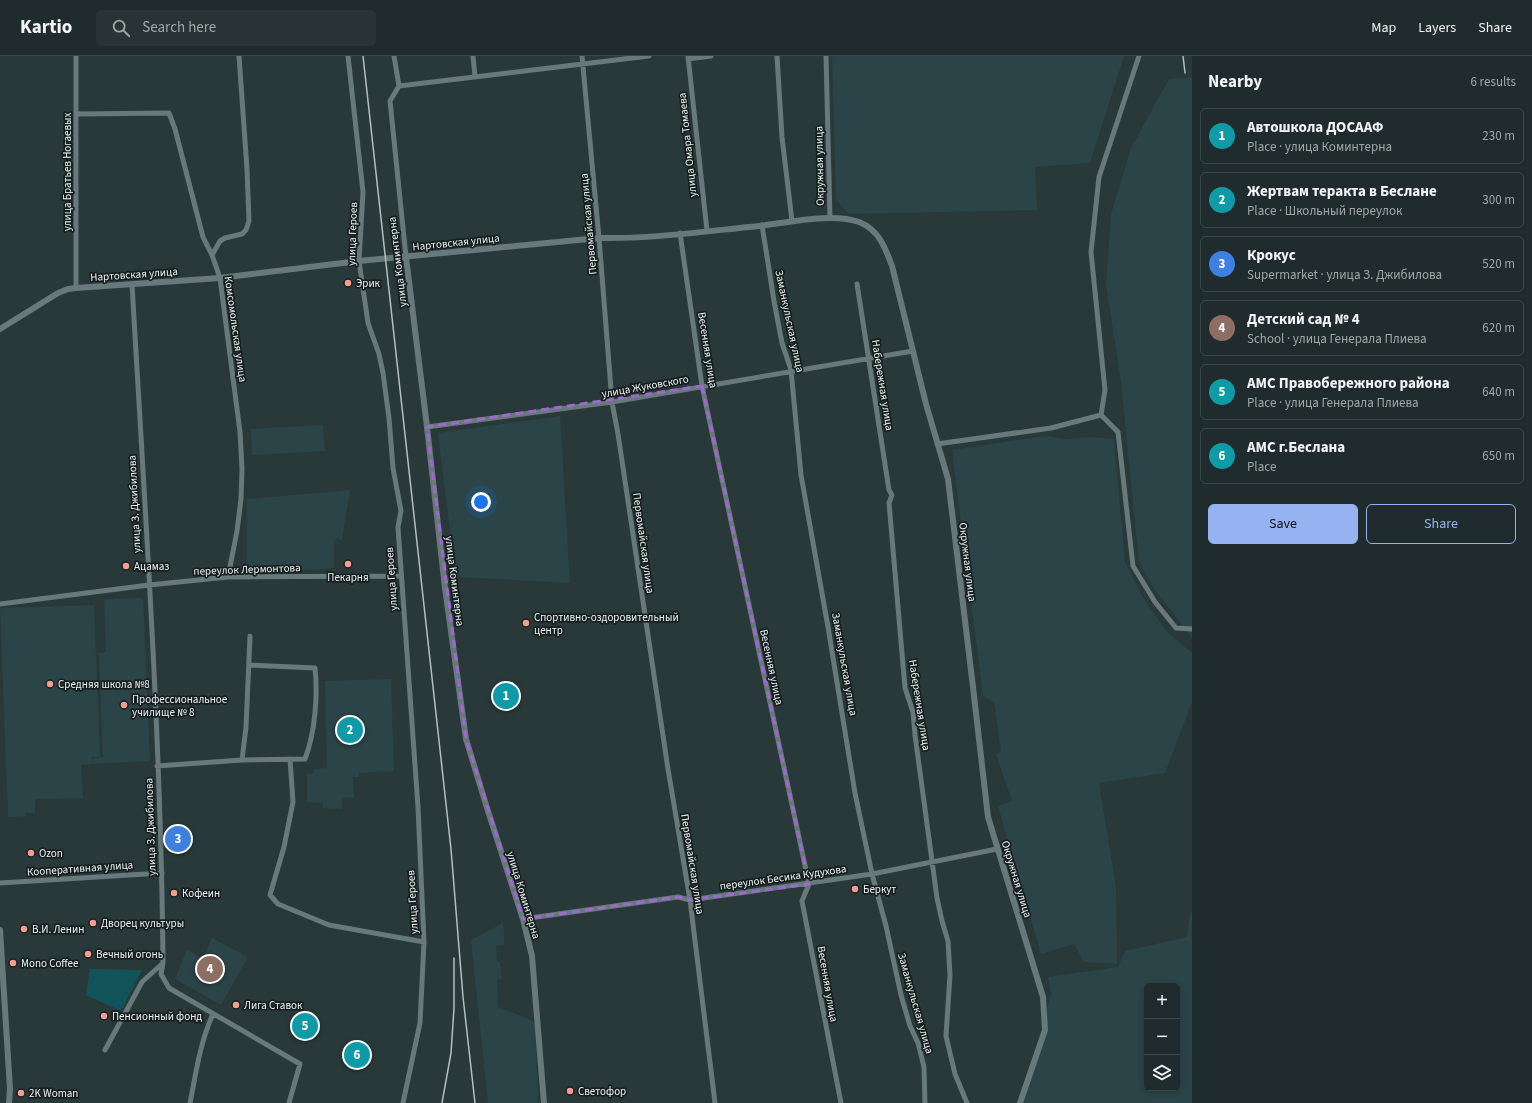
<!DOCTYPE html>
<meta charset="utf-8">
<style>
:root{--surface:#1f2b2c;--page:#273334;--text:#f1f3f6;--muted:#a1a7a9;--line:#3c4748;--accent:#95b2f1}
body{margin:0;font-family:"Source Sans 3",sans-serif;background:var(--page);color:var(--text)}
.controls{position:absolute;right:12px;bottom:12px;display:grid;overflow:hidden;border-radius:6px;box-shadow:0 2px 6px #0003}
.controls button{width:36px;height:36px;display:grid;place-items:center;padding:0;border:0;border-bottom:1px solid var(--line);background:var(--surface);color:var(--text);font:20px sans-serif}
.you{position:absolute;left:481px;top:446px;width:14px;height:14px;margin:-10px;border:3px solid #fff;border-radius:50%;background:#1a73e8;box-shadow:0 0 0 6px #1a73e833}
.badge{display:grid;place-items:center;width:26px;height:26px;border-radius:50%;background:var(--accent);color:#fff;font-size:13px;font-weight:700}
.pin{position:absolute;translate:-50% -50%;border:2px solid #fff;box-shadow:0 1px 4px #0006}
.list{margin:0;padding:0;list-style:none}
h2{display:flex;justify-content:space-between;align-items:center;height:52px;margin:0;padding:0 16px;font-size:17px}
h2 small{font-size:13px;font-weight:400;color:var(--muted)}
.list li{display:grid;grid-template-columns:26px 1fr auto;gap:12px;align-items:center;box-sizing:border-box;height:56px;margin:0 8px 8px;padding:0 8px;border:1px solid var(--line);border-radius:6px}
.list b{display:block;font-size:15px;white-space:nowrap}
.list p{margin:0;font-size:13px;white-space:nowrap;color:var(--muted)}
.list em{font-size:13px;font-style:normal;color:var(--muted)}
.actions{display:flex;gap:8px;padding:12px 16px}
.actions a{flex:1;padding:9px 0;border:1px solid var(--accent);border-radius:6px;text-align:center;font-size:14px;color:var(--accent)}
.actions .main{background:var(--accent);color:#111}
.icon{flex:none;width:22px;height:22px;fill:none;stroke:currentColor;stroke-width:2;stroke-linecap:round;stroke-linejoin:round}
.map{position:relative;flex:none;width:1192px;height:1047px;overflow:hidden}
header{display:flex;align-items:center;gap:24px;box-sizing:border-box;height:56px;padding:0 20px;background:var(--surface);border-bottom:1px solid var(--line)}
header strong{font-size:19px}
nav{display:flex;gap:22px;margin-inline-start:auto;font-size:14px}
.search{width:280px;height:36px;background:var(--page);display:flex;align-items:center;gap:10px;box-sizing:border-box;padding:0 14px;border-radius:6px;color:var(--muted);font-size:15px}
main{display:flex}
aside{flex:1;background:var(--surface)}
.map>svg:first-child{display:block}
.built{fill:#2b4447;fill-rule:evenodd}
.green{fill:#105459}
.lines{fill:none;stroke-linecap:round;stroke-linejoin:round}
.minor{stroke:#67797a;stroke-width:5}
.tertiary{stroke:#67797a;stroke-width:6}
.rail{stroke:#b3bebf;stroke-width:1.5}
.marked{fill:none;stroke:#9d68cf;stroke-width:3;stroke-dasharray:8 5;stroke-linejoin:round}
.poi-dot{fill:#f59d8f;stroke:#171e1f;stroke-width:1.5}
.labels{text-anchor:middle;stroke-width:3.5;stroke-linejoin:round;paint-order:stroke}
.street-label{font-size:11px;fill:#ebf4f5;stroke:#171e1f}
.poi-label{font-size:11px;fill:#ebf4f5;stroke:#171e1f;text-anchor:start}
</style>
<header>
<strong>Kartio</strong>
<div class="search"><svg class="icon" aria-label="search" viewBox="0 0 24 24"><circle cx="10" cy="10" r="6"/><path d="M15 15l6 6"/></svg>Search here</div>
<nav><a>Map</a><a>Layers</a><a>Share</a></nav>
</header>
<main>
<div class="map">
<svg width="1192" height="1047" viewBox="0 0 1192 1047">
<rect width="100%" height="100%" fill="#29393a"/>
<path class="built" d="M832,0H1124L1090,107L1035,111L1037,154L849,158L836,144Z
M1192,21V582L1154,533L1139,506L1121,326L1106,229L1111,158L1131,92L1169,23Z
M560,360L570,527L456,521L438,377Z
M323,369L325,395L252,399L251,373Z
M1045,380L1066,383L1090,381L1114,383L1125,506L1142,540L1167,576L1192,597V646L1165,717L1099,727L1116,832L1117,908L1084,906L1074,888L1041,898L998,750L1012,745L996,698L1001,695L994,646L983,640L952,394Z
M350,434L342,484L336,482L334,487V512L296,515H247V443Z
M143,542L150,705L93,708V702L103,701L99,597L106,596L104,543Z
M94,549L100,701H92L93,708L81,709L83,742L35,743V757H26V760L8,761L0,552Z
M391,623L394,715L359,717V721H353L354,742L342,741V753L323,752V747L307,746V718H313L314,713L327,712L325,625Z
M1192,856V1047H1023L1051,938L1048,921L1118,911L1125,895L1187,881L1190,857ZM1147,930H1177V1032H1147Z
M503,867L505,889L496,890L497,906H500L502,923L497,924L498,951L531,964L535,967L538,1047H488L471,884Z
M212,882L248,901L221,949L175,923L187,893L203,903Z"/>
<path class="green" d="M90,913L142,914L121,955L86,939Z"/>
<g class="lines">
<path class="minor" d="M76,0V232
M348,0L363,136L359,205L368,267L379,298L383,317L389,362L393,412L401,455L398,471L418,751L424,886L420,967L403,1047
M394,0L399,30L390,45L406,201
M473,0L475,20
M582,0L599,182L612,346L618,378L668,713L690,844L715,1047
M688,0L707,175
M777,0L782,81L792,165
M826,0L830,162
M688,3L711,0
M399,30L649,0
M77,58L169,57L175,73L203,181L212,199
M762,169L774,245L782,287L791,314L801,419L828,571L855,737L872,818L886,870L901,939L910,970L918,987L924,1011L925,1047
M680,177L702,330L809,828L802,845L841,1047
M132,228C145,454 161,680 163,907L161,918L169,932L300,1008L289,1047
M857,228L889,434L892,439L889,447L905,632L913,656L915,679L937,842L942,865L948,885L950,919L946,980L955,1018L967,1047
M1101,359L1118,376L1133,510L1155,546L1176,572L1192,573
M427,371L612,346L913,295
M937,388L1051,372L1101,359L1105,334L1091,196L1099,121L1139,0
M228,521L237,475L241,443L242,413L240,376L220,222L212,199L220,185L225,182L242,178L246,174L249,165L247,113L239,0
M0,548L149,529L228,521L401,520
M290,703L293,746L284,791L270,839L278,848L329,869L424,886
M242,704L246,671L250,580
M157,710L242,704L305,703C315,677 318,640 315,612L249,609
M0,827L162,817
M523,863L678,841L690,844L872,818L997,793
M105,994L142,926L163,907
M190,1047C196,1017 200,986 213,958"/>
<path class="tertiary" d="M406,201L427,371L445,532L466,683L487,752L523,863L532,900L544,1047
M0,273L58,237L68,233L76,232L220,222L359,205L599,182C653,183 707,175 759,170C787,167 832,156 859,166C879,174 885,191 892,210L926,348L948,423L973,631L988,761L1043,941L1045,974L1020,1047
M0,874L10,1033L9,1047"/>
<path class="rail" d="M363,0L451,793L463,941L475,1047
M1183,0L1185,17
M442,1047L451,997L454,952V902"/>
</g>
<path class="marked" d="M702,330L809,828L690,844L678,841L523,863L466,683L427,371Z"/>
<g class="poi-dot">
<circle cx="348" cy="227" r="4"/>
<circle cx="348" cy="508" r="4"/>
<circle cx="126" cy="510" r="4"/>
<circle cx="526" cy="567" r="4"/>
<circle cx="50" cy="628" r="4"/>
<circle cx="124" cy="649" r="4"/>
<circle cx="31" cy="797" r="4"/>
<circle cx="855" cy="833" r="4"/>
<circle cx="174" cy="837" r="4"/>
<circle cx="93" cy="867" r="4"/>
<circle cx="24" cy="873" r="4"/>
<circle cx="88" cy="898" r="4"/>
<circle cx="13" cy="907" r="4"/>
<circle cx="236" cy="949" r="4"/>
<circle cx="104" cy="960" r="4"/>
<circle cx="570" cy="1035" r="4"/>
<circle cx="21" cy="1037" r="4"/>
</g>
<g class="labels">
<g class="street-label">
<text transform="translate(687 89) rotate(-96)" y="4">улица Омара Томаева</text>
<text transform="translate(819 110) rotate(-91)" y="4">Окружная улица</text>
<text transform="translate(67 116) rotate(-90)" y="4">улица Братьев Ногаевых</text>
<text transform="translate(588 168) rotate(-95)" y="4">Первомайская улица</text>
<text transform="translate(352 178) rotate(-88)" y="4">улица Героев</text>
<text transform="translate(456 186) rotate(-6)" y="4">Нартовская улица</text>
<text transform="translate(397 206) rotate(-97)" y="4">улица Коминтерна</text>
<text transform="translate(134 218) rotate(-4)" y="4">Нартовская улица</text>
<text transform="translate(790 265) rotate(78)" y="4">Заманкульская улица</text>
<text transform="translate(236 273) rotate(82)" y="4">Комсомольская улица</text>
<text transform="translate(708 294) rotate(81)" y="4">Весенняя улица</text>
<text transform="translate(883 329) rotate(81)" y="4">Набережная улица</text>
<text transform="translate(645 330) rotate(-10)" y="4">улица Жуковского</text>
<text transform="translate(134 448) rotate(-93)" y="4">улица З. Джибилова</text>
<text transform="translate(644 487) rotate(82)" y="4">Первомайская улица</text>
<text transform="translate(968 506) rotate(83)" y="4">Окружная улица</text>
<text transform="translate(247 513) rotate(-2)" y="4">переулок Лермонтова</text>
<text transform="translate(391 523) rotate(-94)" y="4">улица Героев</text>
<text transform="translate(455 525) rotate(83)" y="4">улица Коминтерна</text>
<text transform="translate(845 608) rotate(80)" y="4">Заманкульская улица</text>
<text transform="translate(772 611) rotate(78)" y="4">Весенняя улица</text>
<text transform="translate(920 649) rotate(81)" y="4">Набережная улица</text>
<text transform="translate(150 771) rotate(-92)" y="4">улица З. Джибилова</text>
<text transform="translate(693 808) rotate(81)" y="4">Первомайская улица</text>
<text transform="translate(80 812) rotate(-4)" y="4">Кооперативная улица</text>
<text transform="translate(783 821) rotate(-8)" y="4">переулок Бесика Кудухова</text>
<text transform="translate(1017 823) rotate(73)" y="4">Окружная улица</text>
<text transform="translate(524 839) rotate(73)" y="4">улица Коминтерна</text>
<text transform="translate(412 846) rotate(-93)" y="4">улица Героев</text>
<text transform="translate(828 928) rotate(80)" y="4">Весенняя улица</text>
<text transform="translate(916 947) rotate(74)" y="4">Заманкульская улица</text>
</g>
<g class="poi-label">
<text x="356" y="231">Эрик</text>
<text x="134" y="514">Ацамаз</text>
<text x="348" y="525" text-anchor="middle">Пекарня</text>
<text x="534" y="565">Спортивно-оздоровительный<tspan x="534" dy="13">центр</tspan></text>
<text x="58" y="632">Средняя школа №8</text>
<text x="132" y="647">Профессиональное<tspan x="132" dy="13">училище № 8</tspan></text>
<text x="39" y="801">Ozon</text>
<text x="863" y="837">Беркут</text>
<text x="182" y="841">Кофеин</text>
<text x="101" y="871">Дворец культуры</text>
<text x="32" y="877">В.И. Ленин</text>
<text x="96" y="902">Вечный огонь</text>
<text x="21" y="911">Mono Coffee</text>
<text x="244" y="953">Лига Ставок</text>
<text x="112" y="964">Пенсионный фонд</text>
<text x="578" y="1039">Светофор</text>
<text x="29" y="1041">2K Woman</text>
</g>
</g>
</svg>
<div class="controls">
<button>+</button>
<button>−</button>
<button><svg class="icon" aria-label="layers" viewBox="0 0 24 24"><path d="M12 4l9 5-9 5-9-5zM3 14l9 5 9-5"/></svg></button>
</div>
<div class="you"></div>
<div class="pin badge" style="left:506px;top:640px;background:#0f9aa8">1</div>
<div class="pin badge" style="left:350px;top:674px;background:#0f9aa8">2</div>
<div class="pin badge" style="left:178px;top:783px;background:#3f7fe0">3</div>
<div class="pin badge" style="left:210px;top:913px;background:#8d6e63">4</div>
<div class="pin badge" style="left:305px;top:970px;background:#0f9aa8">5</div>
<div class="pin badge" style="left:357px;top:999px;background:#0f9aa8">6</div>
</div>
<aside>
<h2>Nearby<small>6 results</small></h2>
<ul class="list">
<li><span class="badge" style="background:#0f9aa8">1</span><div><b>Автошкола ДОСААФ</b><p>Place · улица Коминтерна</p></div><em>230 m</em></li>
<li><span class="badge" style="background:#0f9aa8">2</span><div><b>Жертвам теракта в Беслане</b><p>Place · Школьный переулок</p></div><em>300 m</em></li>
<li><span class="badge" style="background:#3f7fe0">3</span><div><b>Крокус</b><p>Supermarket · улица З. Джибилова</p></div><em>520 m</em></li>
<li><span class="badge" style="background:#8d6e63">4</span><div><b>Детский сад № 4</b><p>School · улица Генерала Плиева</p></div><em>620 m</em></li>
<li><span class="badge" style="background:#0f9aa8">5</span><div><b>АМС Правобережного района</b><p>Place · улица Генерала Плиева</p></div><em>640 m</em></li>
<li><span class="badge" style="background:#0f9aa8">6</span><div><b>АМС г.Беслана</b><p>Place</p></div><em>650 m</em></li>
</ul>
<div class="actions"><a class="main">Save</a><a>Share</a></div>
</aside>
</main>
